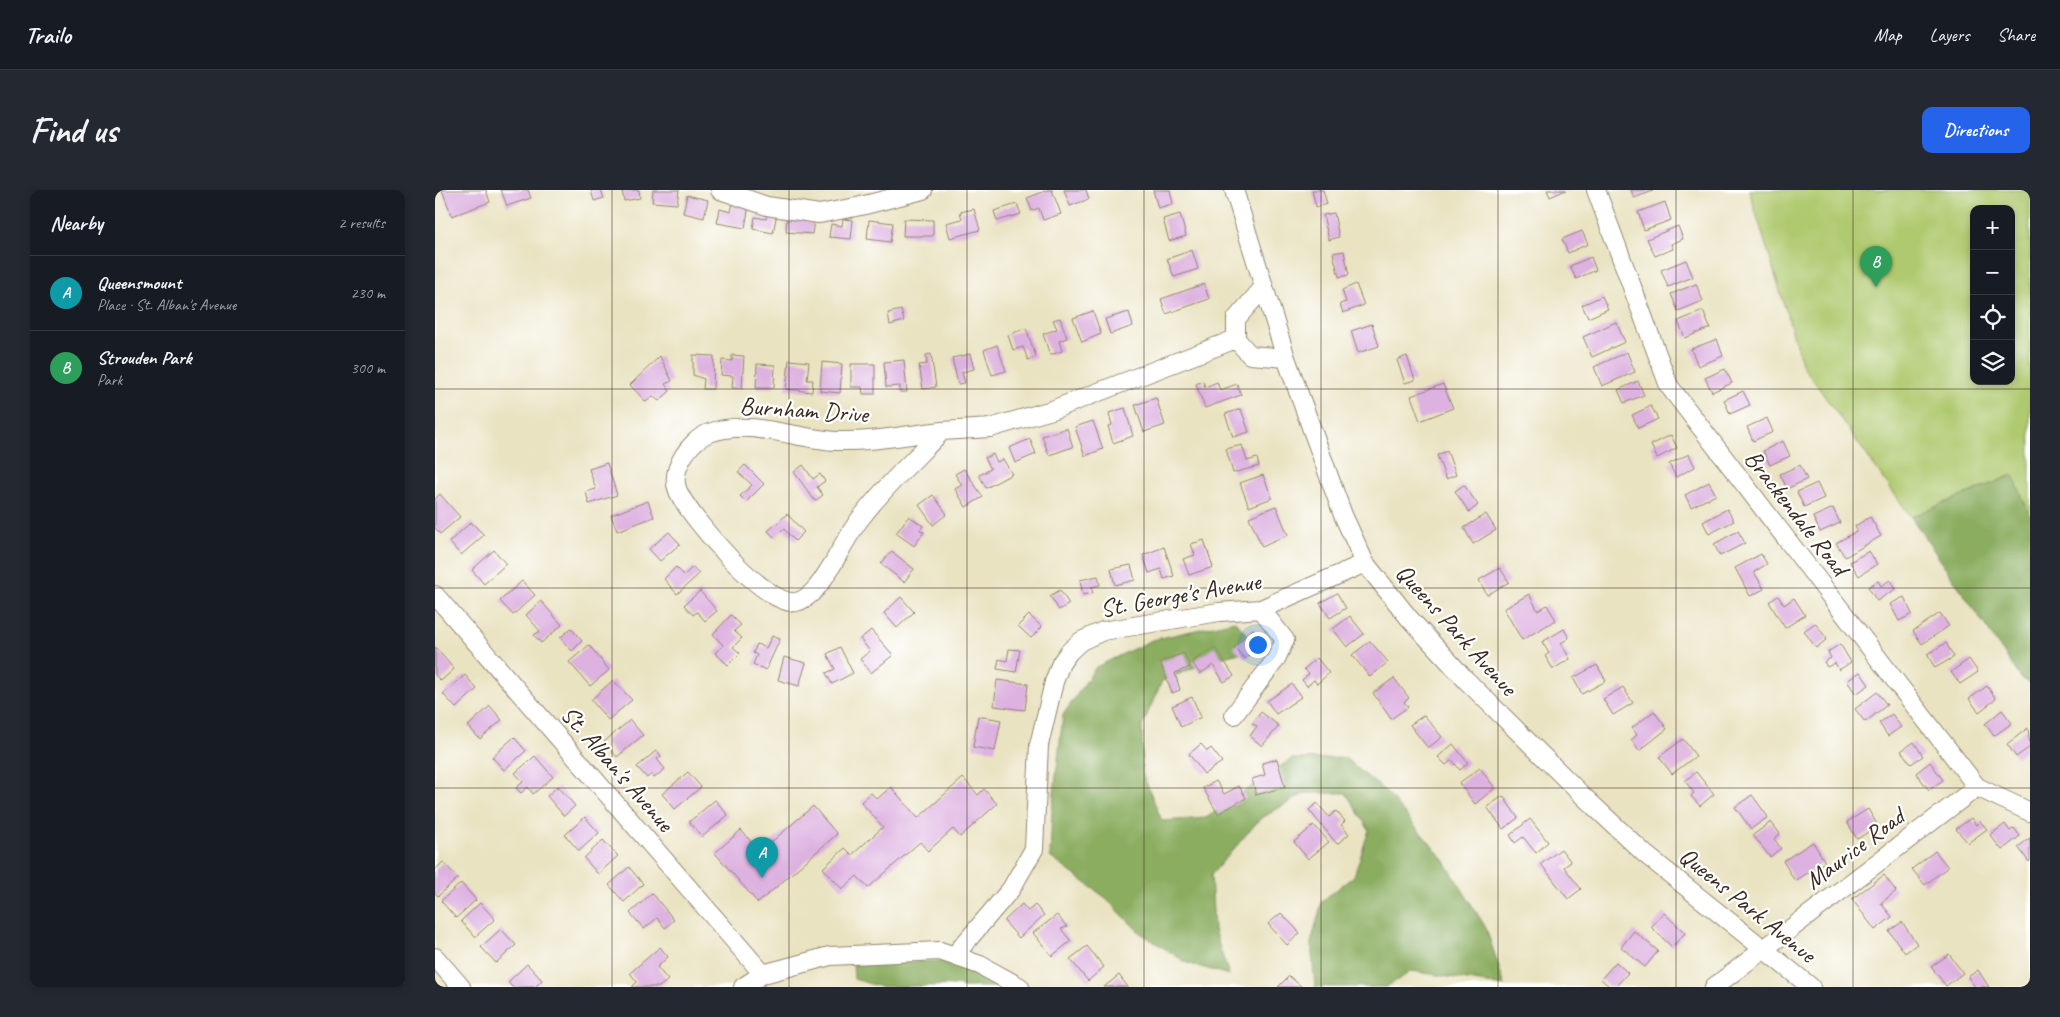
<!DOCTYPE html>
<meta charset="utf-8">
<style>
:root{--surface:#171b24;--page:#242831;--text:#f1f3f6;--muted:#9ea1a6;--line:#363941;--accent:#2563eb}
body{margin:0;font-family:Caveat,sans-serif;background:var(--page);color:var(--text)}
.controls{position:absolute;right:15px;top:15px;display:grid;overflow:hidden;border-radius:10px;box-shadow:0 2px 8px #0003}
.controls button{width:45px;height:45px;display:grid;place-items:center;padding:0;border:0;border-bottom:1px solid var(--line);background:var(--surface);color:var(--text);font:25px sans-serif}
.you{position:absolute;left:822px;top:454px;width:18px;height:18px;margin:-12px;border:4px solid #fff;border-radius:50%;background:#1a73e8;box-shadow:0 0 0 8px #1a73e833}
.badge{display:grid;place-items:center;width:32px;height:32px;border-radius:50%;background:var(--accent);color:#fff;font-size:16px;font-weight:700}
.pin{position:absolute;translate:-50% -41px;filter:drop-shadow(0 1px 2px #0008)}
.pin::after{content:'';position:absolute;top:26px;width:18px;height:15px;background:inherit;clip-path:polygon(0 0,100% 0,50% 100%)}
.list{margin:0;padding:0;list-style:none}
h2{display:flex;justify-content:space-between;align-items:center;height:65px;margin:0;padding:0 20px;font-size:21px}
h2 small{font-size:16px;font-weight:400;color:var(--muted)}
.list li{display:grid;grid-template-columns:32px 1fr auto;gap:15px;align-items:center;box-sizing:border-box;height:75px;padding:0 20px;border-top:1px solid var(--line)}
.list b{display:block;font-size:19px;white-space:nowrap}
.list p{margin:0;font-size:16px;white-space:nowrap;color:var(--muted)}
.list em{font-size:16px;font-style:normal;color:var(--muted)}
.icon{flex:none;width:28px;height:28px;fill:none;stroke:currentColor;stroke-width:2;stroke-linecap:round;stroke-linejoin:round}
.map{position:relative;flex:none;width:1595px;height:797px;overflow:hidden;border-radius:10px}
header{display:flex;align-items:center;gap:30px;box-sizing:border-box;height:70px;padding:0 25px;background:var(--surface);border-bottom:1px solid var(--line)}
header strong{font-size:24px}
nav{display:flex;gap:28px;margin-inline-start:auto;font-size:18px}
.intro{display:flex;align-items:center;justify-content:space-between;box-sizing:border-box;height:120px;padding:0 30px}
h1{margin:0;font-size:35px}
.button{padding:12px 22px;border-radius:10px;background:var(--accent);color:#fff;font-size:18px;font-weight:700}
main{display:flex;gap:30px;padding:0 30px}
aside{flex:1;background:var(--surface);border-radius:10px;box-shadow:0 2px 8px #0003}
.map>svg:first-child{display:block}
.green{fill:#afc96e;stroke:#757a46;fill-rule:evenodd}
.forest{fill:#8bad61;stroke:#636c40}
.building{fill:#ddb1e0}
.lines{fill:none;stroke-linecap:round;stroke-linejoin:round}
.minor-casing{stroke:#928670;stroke-width:20}
.minor{stroke:#fff;stroke-width:18}
.grid{fill:none;stroke:#3b2a1e;stroke-width:1;stroke-opacity:0.55}
.labels{text-anchor:middle;stroke-width:4.5;stroke-linejoin:round;paint-order:stroke}
.street-label{font-size:25px;fill:#3b2a1e;stroke:#fff}
</style>
<header>
<strong>Trailo</strong>
<nav><a>Map</a><a>Layers</a><a>Share</a></nav>
</header>
<div class="intro"><h1>Find us</h1><a class="button">Directions</a></div>
<main>
<aside>
<h2>Nearby<small>2 results</small></h2>
<ul class="list">
<li><span class="badge" style="background:#0f9aa8">A</span><div><b>Queensmount</b><p>Place · St. Alban's Avenue</p></div><em>230 m</em></li>
<li><span class="badge" style="background:#2e9e5b">B</span><div><b>Strouden Park</b><p>Park</p></div><em>300 m</em></li>
</ul>
</aside>
<div class="map">
<svg width="1595" height="797" viewBox="0 0 1595 797">
<rect width="100%" height="100%" fill="#fff"/>
<filter id="ink" filterUnits="userSpaceOnUse"><feTurbulence type="fractalNoise" baseFrequency=".02" numOctaves="2"/><feDisplacementMap in="SourceGraphic" scale="10" xChannelSelector="R" yChannelSelector="G"/><feConvolveMatrix kernelMatrix="1 2 1 2 8 2 1 2 1" color-interpolation-filters="sRGB"/></filter>
<filter id="wash" filterUnits="userSpaceOnUse"><feTurbulence type="fractalNoise" baseFrequency=".0096" numOctaves="4" result="noise"/><feDisplacementMap in="SourceGraphic" scale="20" xChannelSelector="R" yChannelSelector="G"/><feGaussianBlur stdDeviation="1.12" result="paint"/><feColorMatrix in="noise" values="0 0 0 0 0 0 0 0 0 0 0 0 0 0 0 0 0 1.4 0 .05"/><feComposite in="paint" operator="in"/></filter>
<g filter="url(#wash)">
<rect width="100%" height="100%" fill="#eae3c2"/>
<path class="green" d="M1314,0H1595V325L1577,285L1476,327L1368,176ZM1539,19H1576V191H1539Z"/>
<path class="forest" d="M1578,285L1595,325V493L1586,488L1476,327Z
M800,431L824,458L777,470L727,491L707,536V582L727,631L771,628L856,569L910,568L951,602L1009,670L1051,738L1070,796L977,781L951,797H880L876,753L887,711L919,686L934,640L911,603H870L825,629L776,685L779,740L794,785L752,773L704,742L671,708L615,667L617,621L628,525L661,477L717,450Z
M511,771L572,797H528L524,795L445,797L419,789L418,773Z"/>
<g id="blocks">
<path class="building" d="M7,0H51L55,12L17,26Z
M66,0H93L96,8L72,16Z
M156,0H166L169,8L159,11Z
M187,0H204L205,8L189,11Z
M218,0H244L242,14L217,12Z
M613,0H617L626,24L608,30L604,18L597,21L592,8Z
M629,0H651L654,9L635,16Z
M718,0H735L738,14L723,18Z
M877,0H888L892,14L881,17Z
M1112,0H1131L1115,7Z
M1196,0H1217L1218,1L1199,8Z
M252,5L273,10L269,28L248,23Z
M298,12L314,15L310,38L282,33L285,19L296,22Z
M1230,12L1236,30L1209,40L1203,22Z
M582,14L586,24L562,31L559,21Z
M539,19L545,40L515,48L511,33L527,29L525,22Z
M333,21L342,23L338,43L318,39L320,27L331,29Z
M899,23L904,47L894,50L888,25Z
M745,24L751,46L734,51L728,29Z
M352,27L379,30L377,44L351,42Z
M408,29L418,30L416,49L394,47L396,34L407,36Z
M469,29L498,30V46H468Z
M434,30L458,33L455,52L432,49Z
M1243,36L1248,49L1236,54L1238,59L1220,66L1212,49Z
M1147,41L1153,54L1133,63L1127,49Z
M757,60L763,79L739,87L732,69Z
M909,61L914,85L904,87L898,63Z
M1156,67L1161,80L1141,89L1135,76Z
M1251,70L1258,87L1233,97L1226,80Z
M769,94L774,109L731,124L726,109Z
M921,94L929,115L908,123L905,114L911,112L907,100Z
M1261,94L1268,111L1243,121L1236,104Z
M1167,106L1173,119L1153,128L1147,115Z
M466,120L469,131L455,135L453,123Z
M658,121L666,144L647,152L638,128Z
M1268,121L1275,138L1250,148L1243,131Z
M694,122L698,136L675,144L670,129Z
M625,128L632,148L624,151L627,161L615,165L608,144L622,139L618,130Z
M1181,132L1190,152L1157,167L1148,147Z
M937,134L944,156L923,163L916,141Z
M591,138L601,167L593,170L588,157L578,160L573,145Z
M1282,149L1288,166L1263,176L1256,159Z
M562,155L571,181L557,185L549,160Z
M1192,162L1200,182L1167,196L1159,177Z
M496,164L501,197L488,199L484,175L492,174L491,165Z
M535,164L539,179L527,182L530,193L523,194L517,168Z
M258,165L279,166L278,199H268L269,189L258,185Z
M297,165L309,166L307,198H297L298,186L286,185L287,170L297,171Z
M225,166L237,191L230,194L235,201L224,211L218,206L211,212L195,195Z
M972,166L980,190L970,193L962,170Z
M354,170L374,172L372,190H378L377,202L351,199Z
M469,170L472,202H465V196L451,197L449,172Z
M387,172L407,174L405,203L385,201Z
M322,174L340,175L339,198H321Z
M416,174H440V204H428L427,197H416Z
M1290,179L1297,193L1277,202L1270,188Z
M768,191L770,197L782,192L785,200L802,194L806,205L770,218L761,194Z
M1203,191L1209,205L1189,213L1183,200Z
M1008,194L1018,218L985,231L976,206Z
M1308,201L1315,215L1295,224L1289,210Z
M721,208L730,235L709,242L700,215Z
M1216,216L1223,229L1203,238L1197,225Z
M690,218L698,246L678,253L673,236L677,235L674,223Z
M806,219L814,242L798,247L790,224Z
M1332,228L1338,242L1318,251L1312,237Z
M658,231L668,259L650,266L640,237Z
M632,238L638,257L614,265L607,246Z
M1236,245L1242,258L1222,268L1216,255Z
M595,249L601,264L580,273L574,258Z
M1348,251L1355,266L1335,275L1328,261Z
M807,255L812,271L822,268L824,276L798,283L791,259Z
M1012,261L1021,285L1011,289L1002,265Z
M558,264L562,272L568,269L577,284L551,298L544,285L556,279L550,268Z
M1254,264L1260,277L1241,287L1234,274Z
M172,273L182,305L154,314L151,302L161,299L154,279Z
M310,275L329,294L311,312L305,306L317,295L303,282Z
M368,275L378,289L385,284L390,291L382,297L388,305L380,311L359,282Z
M1365,275L1372,289L1352,299L1345,284Z
M529,279L548,307L531,317L520,299L527,295L520,284Z
M828,285L837,308L814,317L805,293Z
M1274,292L1281,305L1256,317L1250,305Z
M1382,293L1389,308L1369,317L1362,302Z
M1029,295L1043,315L1034,322L1020,301Z
M5,304L25,327L5,344L0,338V309Z
M498,305L512,324L498,335L484,315Z
M213,311L219,327L182,341L176,325Z
M841,316L853,345L827,357L814,327Z
M1398,318L1405,333L1385,342L1378,327Z
M1292,319L1299,331L1274,344L1268,332Z
M352,324L369,342L360,351L349,339L340,348L333,341Z
M1051,324L1061,340L1038,354L1029,338Z
M474,326L488,336L485,340L489,342L479,356L461,343Z
M1435,327L1446,346L1410,367L1401,353L1422,341L1420,336Z
M36,332L49,345L26,365L14,352Z
M1303,341L1310,353L1285,366L1279,354Z
M234,342L245,354L225,371L214,359Z
M769,350L778,377L754,385L748,369L760,365L756,354Z
M729,357L739,386L729,389L726,379L714,383L708,365Z
M59,360L71,374L49,394L37,380Z
M456,361L479,379L469,392L446,374Z
M1434,361L1442,374L1424,386L1415,372Z
M1326,364L1332,374L1319,382L1329,399L1315,406L1300,378Z
M696,375L700,390L680,395L676,379Z
M241,377L249,385L258,377L264,384L242,404L229,389Z
M1065,378L1074,392L1052,405L1044,390Z
M663,386L665,395L656,397L658,403L648,405L645,390Z
M1455,390L1460,399L1442,411L1433,397L1443,391L1446,396Z
M87,391L100,405L78,425L65,411Z
M625,400L634,414L624,420L615,406Z
M265,401L282,421L270,431L262,422L258,425L249,415Z
M902,403L911,418L895,428L885,413Z
M1094,404L1103,421L1112,415L1121,430L1087,450L1069,419Z
M1343,406L1349,415L1359,408L1370,425L1350,438L1334,412Z
M466,407L479,422L462,438L449,423Z
M1469,407L1477,424L1464,431L1455,414Z
M106,411L127,435L106,453L99,445L105,441L91,425Z
M1505,423L1514,436L1487,454L1478,441Z
M296,425L306,435L299,441L307,448L298,457L305,463L293,475L280,463L288,455L278,444Z
M594,425L607,437L596,448L583,436Z
M915,426L929,444L912,457L898,439Z
M1380,433L1392,449L1381,458L1369,441Z
M136,438L147,451L137,461L125,448Z
M818,439L830,450L810,469L799,457Z
M1129,439L1134,448L1126,453L1135,469L1118,479L1110,466L1114,463L1107,452Z
M436,440L458,465L436,483L425,469L435,461L425,449Z
M337,446L345,449L331,480L318,474L322,465L318,463L322,454L331,458Z
M935,451L953,472L935,487L917,465Z
M1511,453L1519,467L1500,478L1492,464Z
M1405,454L1416,472L1404,480L1400,473L1392,477L1389,472L1396,468L1393,462Z
M154,455L174,480L155,496L134,472Z
M0,457L19,479L6,491L0,485Z
M405,457L418,483L397,494L391,483L400,479L392,464Z
M780,457L799,486L789,492L778,475L765,484L757,472Z
M574,459L585,460L581,482L562,479L564,469L572,471Z
M749,463L755,477L740,483L745,500L737,503L725,472Z
M349,467L371,473L364,496L343,490Z
M882,468L894,483L882,494L879,490L872,496L867,490L874,484L869,479Z
M1534,469L1543,482L1525,494L1516,482Z
M1162,475L1171,491L1147,504L1138,488Z
M1425,482L1434,495L1421,504L1412,491Z
M30,485L42,499L21,518L8,504Z
M959,488L974,508L969,512L973,517L956,529L938,503Z
M178,490L197,510L173,530L156,510Z
M562,490L593,494L590,520L559,516Z
M857,494L866,507L841,524L832,511Z
M1552,496L1561,509L1544,522L1534,509Z
M1188,497L1198,513L1178,525L1168,509Z
M1442,502L1452,515L1430,532L1420,519Z
M757,507L766,527L746,537L737,516Z
M55,516L67,530L45,549L33,536Z
M1567,520L1577,533L1559,546L1550,534Z
M1219,521L1232,539L1204,561L1196,550L1202,545L1197,538Z
M826,522L844,536L827,556L815,546L822,536L817,534Z
M1457,524L1466,537L1453,546L1444,533Z
M989,525L1007,547L993,558L975,535Z
M543,526L566,530L560,561L538,557Z
M195,530L208,545L182,567L169,552Z
M1593,538L1595,557L1581,567L1572,554Z
M79,547L91,561L69,580L57,567Z
M1248,549L1261,566L1237,584L1224,567Z
M1479,552L1488,566L1476,574L1466,561Z
M766,554L772,561L776,558L787,572L769,584L754,564Z
M1018,554L1033,573L1025,580L1017,570L1011,575L1003,567Z
M222,560L226,566L222,569L230,579L219,588L216,584L212,588L202,577Z
M100,566L118,587L98,604L93,597L86,603L81,598L88,592L80,583Z
M842,569L850,597L821,605L817,589L830,585L827,573Z
M1495,572L1508,590L1494,600L1481,583Z
M1045,578L1060,598L1040,614L1024,593Z
M253,582L266,597L240,619L227,604Z
M1261,582L1279,604L1265,616L1256,606L1259,603L1250,591Z
M528,588L543,605L549,599L562,614L525,647L518,639L493,661L485,652L433,698L422,686L407,699L388,678L410,658L417,665L448,637L426,612L436,603L442,609L456,597L483,628Z
M781,591L789,604L804,596L811,608L783,624L768,598Z
M123,596L140,616L129,626L112,606Z
M1317,605L1333,627L1316,639L1300,617Z
M1068,606L1083,628L1068,639L1052,617Z
M280,610L293,625L267,647L254,632Z
M882,613L894,627L901,621L910,631L906,635L914,644L902,654L874,620Z
M378,616L402,644L323,713L280,663L306,640L325,662Z
M1433,619L1443,636L1422,649L1412,632Z
M150,627L164,643L144,661L130,645Z
M1536,628L1541,635L1545,631L1552,639L1533,653L1521,639Z
M1095,629L1113,652L1101,663L1088,647L1080,653L1075,645Z
M1336,632L1345,644L1339,649L1346,658L1335,667L1318,645Z
M1570,634L1575,641L1579,638L1585,646L1567,660L1555,645Z
M879,635L894,652L873,669L859,652Z
M1595,648V671L1594,672L1583,657Z
M168,650L183,666L163,684L149,668Z
M1378,652L1390,672L1360,691L1348,671Z
M1126,659L1136,672L1129,677L1146,699L1133,709L1106,674Z
M1500,661L1513,677L1490,695L1477,679Z
M8,672L23,688L3,706L0,703V680Z
M194,677L208,694L189,712L174,695Z
M1449,685L1461,701L1446,713L1457,727L1440,740L1417,709Z
M26,693L41,710L21,728L6,711Z
M217,703L239,730L230,738L222,728L209,739L195,723Z
M45,713L60,729L40,747L26,731Z
M587,714L593,721L600,715L609,725L584,748L569,731Z
M846,723L865,743L852,755L833,734Z
M1229,723L1250,743L1237,757L1216,737Z
M622,725L632,737L626,739L636,751L617,766L598,743Z
M1467,732L1482,754L1470,763L1454,741Z
M66,739L81,755L61,773L46,757Z
M1199,741L1223,761L1210,777L1186,757Z
M652,756L669,777L653,791L635,769Z
M225,757L233,767L222,777L233,790L224,797H197L202,792L195,783Z
M1514,764L1528,783L1511,796L1496,777Z
M1181,772L1193,783L1180,797H1175L1166,789Z
M92,774L107,790L100,797H77L73,792Z
M1543,780L1554,797H1540L1533,787Z
M684,785L693,797H669Z
M854,786L867,797H843Z"/>
</g>
</g>
<g filter="url(#ink)">
<use href="#blocks" fill-opacity="0" stroke="#928670" stroke-width="1"/>
<g class="lines">
<g class="minor-casing">
<path id="minor" d="M285,0L332,16L384,24L426,16L488,0
M799,0L851,168L908,325L930,373L974,428L1031,490L1146,604L1210,664L1376,797
M1161,0L1234,196L1542,597L1595,622
M828,98L801,129V149L815,165L851,168
M507,241C472,245 437,252 401,251C361,249 313,228 274,243C255,250 234,280 243,301C254,327 331,417 361,412C377,409 389,388 397,375C407,358 416,339 429,324C452,294 481,268 507,241L555,238L617,220L801,149
M0,405L328,784
M799,525L841,469L850,450L826,419
M519,766L576,699L599,659L604,555L619,492L626,473L634,462L646,451L668,441L784,422L826,419L930,373
M0,767L26,797
M308,797L328,784L395,766L505,761L545,775L585,797
M1279,797L1542,597"/>
</g>
<use href="#minor" class="minor"/>
</g>
</g>
<path class="grid" d="M177,0V797M354,0V797M532,0V797M709,0V797M886,0V797M1063,0V797M1241,0V797M1418,0V797M0,199H1595M0,398H1595M0,598H1595"/>
<g class="labels">
<g class="street-label">
<text transform="translate(369 219) rotate(4)" y="9">Burnham Drive</text>
<text transform="translate(1362 322) rotate(52)" y="9">Brackendale Road</text>
<text transform="translate(745 404) rotate(-10)" y="9">St. George's Avenue</text>
<text transform="translate(1022 439) rotate(48)" y="9">Queens Park Avenue</text>
<text transform="translate(183 578) rotate(49)" y="9">St. Alban's Avenue</text>
<text transform="translate(1419 658) rotate(-37)" y="9">Maurice Road</text>
<text transform="translate(1313 714) rotate(39)" y="9">Queens Park Avenue</text>
</g>
</g>
</svg>
<div class="controls">
<button>+</button>
<button>−</button>
<button><svg class="icon" aria-label="locate" viewBox="0 0 24 24"><circle cx="12" cy="12" r="6"/><path d="M12 2v4M12 18v4M2 12h4M18 12h4"/></svg></button>
<button><svg class="icon" aria-label="layers" viewBox="0 0 24 24"><path d="M12 4l9 5-9 5-9-5zM3 14l9 5 9-5"/></svg></button>
</div>
<div class="you"></div>
<div class="pin badge" style="left:327px;top:688px;background:#0f9aa8">A</div>
<div class="pin badge" style="left:1441px;top:97px;background:#2e9e5b">B</div>
</div>
</main>
